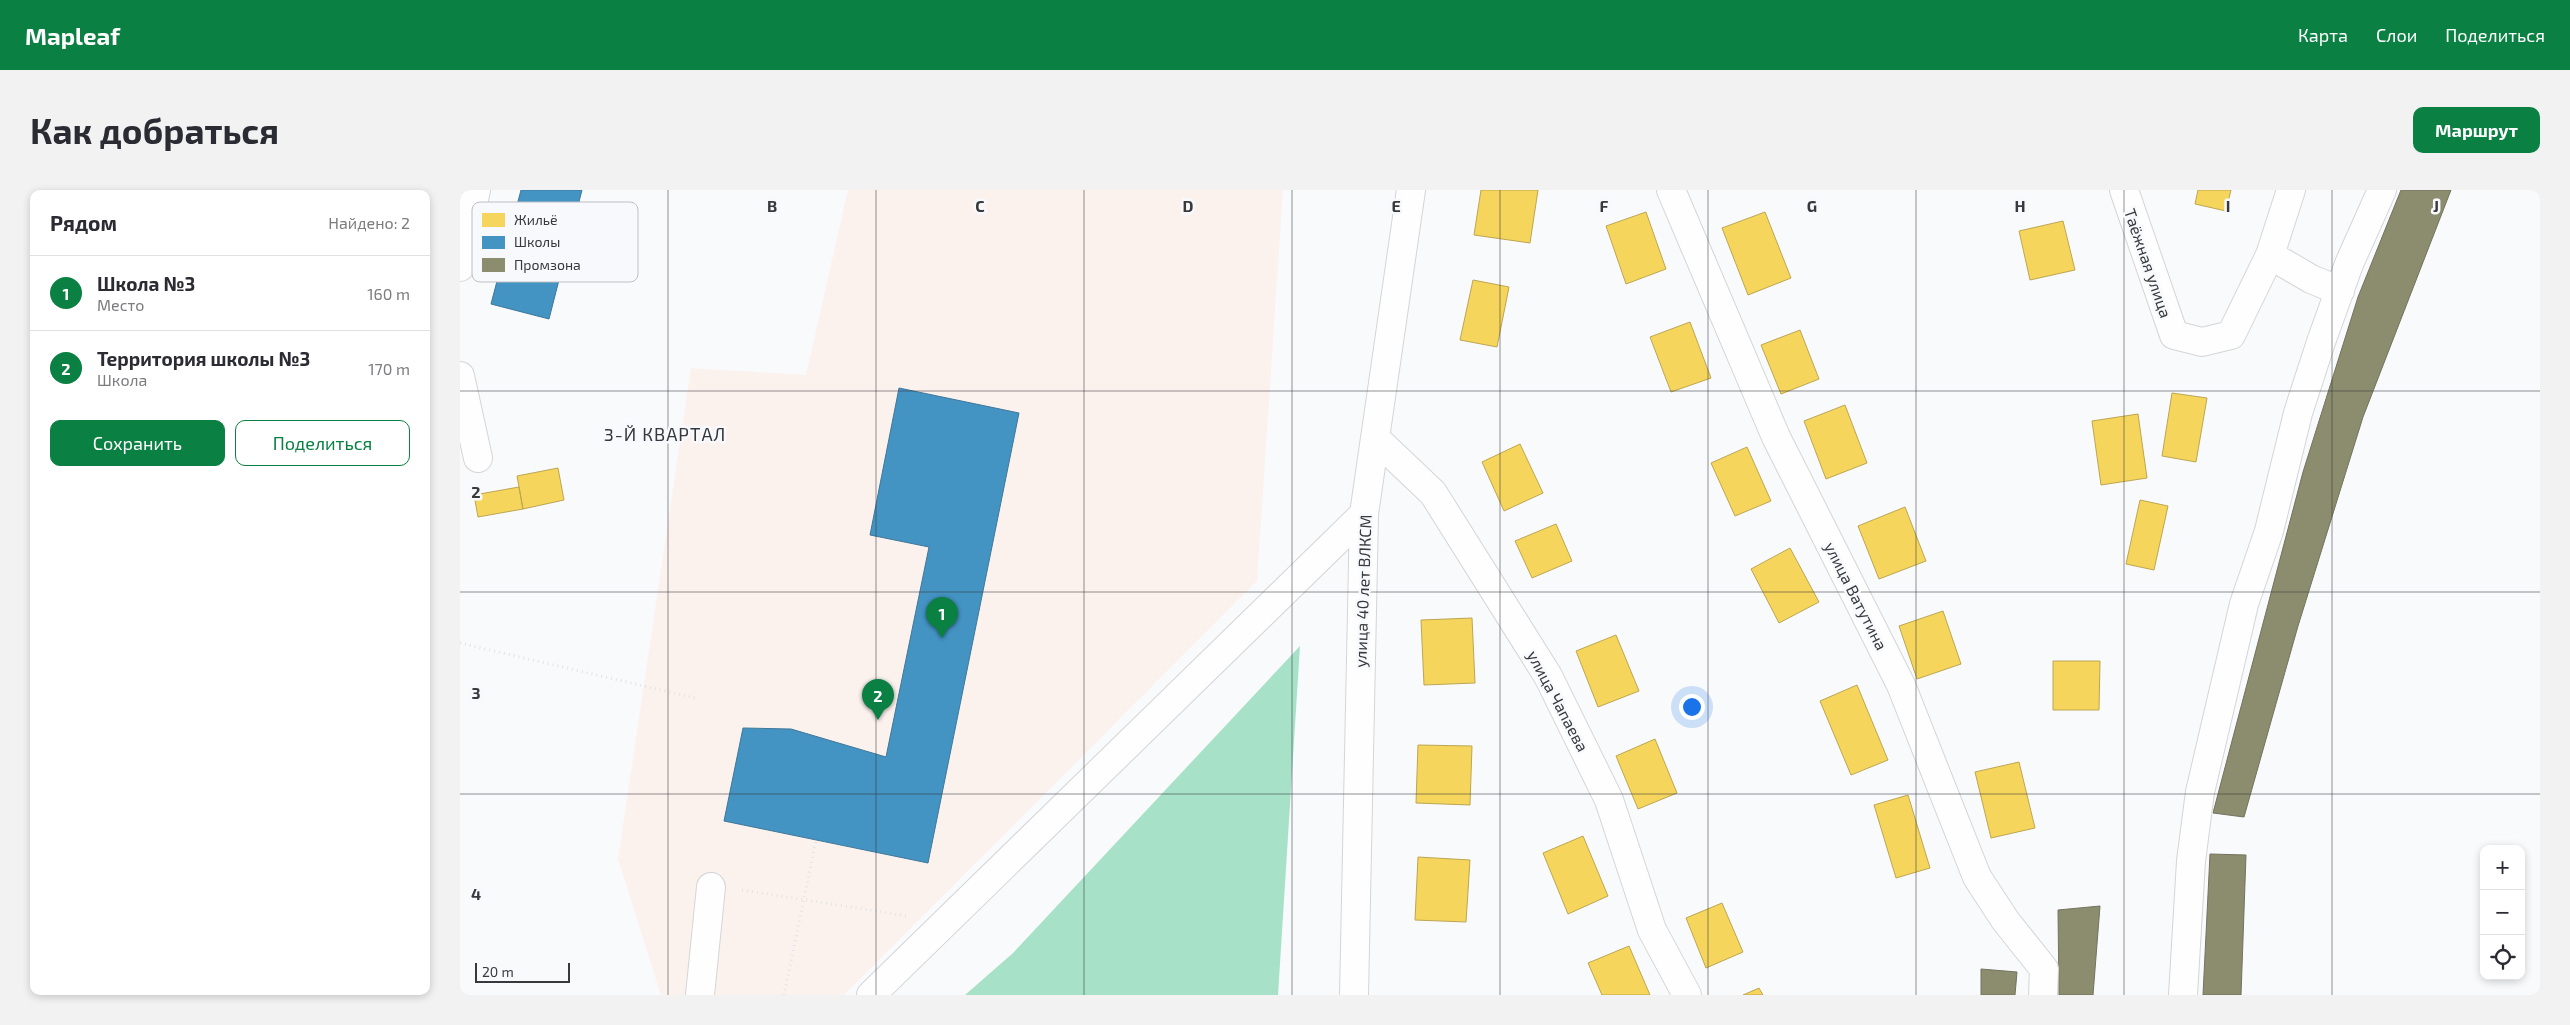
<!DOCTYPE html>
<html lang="ru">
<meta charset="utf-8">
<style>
:root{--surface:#fff;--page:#f2f2f3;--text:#2b2b33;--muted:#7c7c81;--line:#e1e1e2;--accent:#0b8043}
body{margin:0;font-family:"Exo 2",sans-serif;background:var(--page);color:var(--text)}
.controls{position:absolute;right:15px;bottom:15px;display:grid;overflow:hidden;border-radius:10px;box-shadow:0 2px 8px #0003}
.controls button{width:45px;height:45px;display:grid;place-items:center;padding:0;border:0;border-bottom:1px solid var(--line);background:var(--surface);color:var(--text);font:25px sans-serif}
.scale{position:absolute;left:15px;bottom:12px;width:95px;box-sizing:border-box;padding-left:5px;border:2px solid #38393a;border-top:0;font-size:14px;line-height:18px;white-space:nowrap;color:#38393a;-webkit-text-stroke:4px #f7f9fd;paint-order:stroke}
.you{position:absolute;left:1231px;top:516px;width:18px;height:18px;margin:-12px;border:4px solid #fff;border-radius:50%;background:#1a73e8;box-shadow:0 0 0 8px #1a73e833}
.badge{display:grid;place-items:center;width:32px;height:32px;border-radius:50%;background:var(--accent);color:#fff;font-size:16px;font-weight:700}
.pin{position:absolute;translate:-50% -41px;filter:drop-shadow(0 1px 2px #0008)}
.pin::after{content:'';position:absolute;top:26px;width:18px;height:15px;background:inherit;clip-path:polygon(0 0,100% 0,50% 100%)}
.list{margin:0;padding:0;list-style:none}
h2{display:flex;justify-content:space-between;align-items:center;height:65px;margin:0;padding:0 20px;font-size:21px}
h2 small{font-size:16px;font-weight:400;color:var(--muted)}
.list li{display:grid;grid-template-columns:32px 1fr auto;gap:15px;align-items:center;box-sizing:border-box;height:75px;padding:0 20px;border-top:1px solid var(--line)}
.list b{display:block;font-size:19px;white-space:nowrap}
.list p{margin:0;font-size:16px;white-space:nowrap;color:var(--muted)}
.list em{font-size:16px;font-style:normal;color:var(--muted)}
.actions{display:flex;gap:10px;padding:15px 20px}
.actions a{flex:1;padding:11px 0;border:1px solid var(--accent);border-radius:10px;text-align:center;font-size:18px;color:var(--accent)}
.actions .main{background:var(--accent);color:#fff}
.icon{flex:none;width:28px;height:28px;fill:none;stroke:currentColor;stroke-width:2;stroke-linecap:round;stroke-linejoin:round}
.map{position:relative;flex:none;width:2080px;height:805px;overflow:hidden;border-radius:10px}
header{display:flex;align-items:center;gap:30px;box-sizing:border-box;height:70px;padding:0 25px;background:var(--accent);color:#fff}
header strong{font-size:24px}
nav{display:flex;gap:28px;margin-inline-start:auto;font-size:18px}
.intro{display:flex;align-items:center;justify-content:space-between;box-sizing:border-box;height:120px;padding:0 30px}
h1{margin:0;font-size:35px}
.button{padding:12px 22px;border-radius:10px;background:var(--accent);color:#fff;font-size:18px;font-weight:700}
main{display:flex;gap:30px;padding:0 30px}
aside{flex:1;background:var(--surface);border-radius:10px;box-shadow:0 2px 8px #0003}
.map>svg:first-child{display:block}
.education{fill:#fbf2ee}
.forest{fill:#a7e1c8}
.homes{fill:#f6d55c;stroke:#bda652}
.schools{fill:#4393c3;stroke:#40789a}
.industry{fill:#8c8c6e;stroke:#73735e}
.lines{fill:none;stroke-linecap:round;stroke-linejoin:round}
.minor-casing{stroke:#d4d5d6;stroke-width:30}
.path{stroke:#e3e3e3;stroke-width:3;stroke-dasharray:1 4;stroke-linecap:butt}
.minor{stroke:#fefeff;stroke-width:28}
.grid{fill:none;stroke:#38393a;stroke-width:1;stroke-opacity:0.55}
.labels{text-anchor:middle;stroke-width:5;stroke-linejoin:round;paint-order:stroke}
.street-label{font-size:16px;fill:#38393a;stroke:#f7f9fd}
.neighbourhood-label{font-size:18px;letter-spacing:1px;fill:#36383b;stroke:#f7f9fd}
.key{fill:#f7f9fd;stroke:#bebfc2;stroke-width:1}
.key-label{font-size:14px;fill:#38393a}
.grid-label{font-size:16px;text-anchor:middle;font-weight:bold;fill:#38393a;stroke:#f7f9fd;stroke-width:5;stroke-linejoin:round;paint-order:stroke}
</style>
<header>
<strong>Mapleaf</strong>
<nav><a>Карта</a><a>Слои</a><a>Поделиться</a></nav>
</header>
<div class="intro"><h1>Как добраться</h1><a class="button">Маршрут</a></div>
<main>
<aside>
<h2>Рядом<small>Найдено: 2</small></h2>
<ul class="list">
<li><span class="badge">1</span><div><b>Школа №3</b><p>Место</p></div><em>160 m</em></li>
<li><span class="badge">2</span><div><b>Территория школы №3</b><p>Школа</p></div><em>170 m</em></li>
</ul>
<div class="actions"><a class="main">Сохранить</a><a>Поделиться</a></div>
</aside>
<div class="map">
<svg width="2080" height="805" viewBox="0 0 2080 805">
<rect width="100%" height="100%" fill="#f8fafc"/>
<path class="education" d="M388,0H823L797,391L384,805H201L158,669L231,178L346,185Z"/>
<path class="forest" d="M840,456L818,805H505L553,763Z"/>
<path class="homes" d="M1021,0H1078L1070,53L1014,45Z
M1738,0H1771L1766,21L1735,14Z
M1186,22L1206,79L1166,94L1146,36Z
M1305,22L1331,88L1288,105L1262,38Z
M1603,31L1615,80L1570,90L1559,41Z
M1013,90L1049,97L1037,157L1000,150Z
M1230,132L1251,188L1211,202L1190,147Z
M1340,140L1359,189L1321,204L1301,155Z
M1712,203L1747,208L1736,272L1702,266Z
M1385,215L1407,273L1366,289L1344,231Z
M1678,224L1687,288L1641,295L1632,231Z
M1060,254L1083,303L1044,321L1022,272Z
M1287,257L1311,311L1275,326L1251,273Z
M98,278L104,310L63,319L57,286Z
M59,297L63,319L18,327L14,305Z
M1680,310L1708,316L1694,380L1666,374Z
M1445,317L1466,371L1419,389L1398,336Z
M1096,334L1112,371L1072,388L1055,351Z
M1330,358L1359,412L1319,433L1291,379Z
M1483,421L1501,474L1457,489L1439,436Z
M1012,428L1015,493L964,495L961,430Z
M1156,445L1179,501L1138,517L1116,461Z
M1593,471H1640L1639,520H1593Z
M1397,495L1428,570L1391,585L1360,511Z
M1195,549L1217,603L1178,619L1156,566Z
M958,555L1012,556L1010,615L956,613Z
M1559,572L1575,638L1531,648L1515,582Z
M1448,605L1470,678L1436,688L1414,615Z
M1123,646L1148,706L1108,724L1083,663Z
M958,667L1010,670L1006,732L955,730Z
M1262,713L1283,762L1246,778L1226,728Z
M1169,756L1190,805H1142L1128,773Z
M1299,798L1303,805H1283Z"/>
<path class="schools" d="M61,0H122L89,129L31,114Z
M439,198L559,223L468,673L264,631L283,538L331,539L426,567L469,357L410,345Z"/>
<path class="industry" d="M1941,0H1991L1903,227L1838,436L1784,627L1753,623L1843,282L1898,107Z
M1750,664L1786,665L1781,805H1743Z
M1640,716L1633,805H1599L1598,720Z
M1521,779L1557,782L1555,805H1521Z"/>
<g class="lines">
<g class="minor-casing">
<path id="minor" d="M1211,0L1316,247L1441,495L1517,687L1545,730L1584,779L1583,805
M1664,0L1714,145L1742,152L1771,145L1810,65
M1831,0L1810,65L1851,89L1880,101
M0,77L16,0
M0,186L18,268
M915,248L973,303L1088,486L1149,610L1192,740L1227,805
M240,805L251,697
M411,805L904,324
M894,805L904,324L951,0
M1723,805L1731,671L1740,602L1784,414L1809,341L1838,223L1861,152L1889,74L1922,0"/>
</g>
<path class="path" d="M0,453L235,508
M282,700L448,726
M324,805L356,650"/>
<use href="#minor" class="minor"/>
</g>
<path class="grid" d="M208,0V805M416,0V805M624,0V805M832,0V805M1040,0V805M1248,0V805M1456,0V805M1664,0V805M1872,0V805M0,201H2080M0,402H2080M0,604H2080"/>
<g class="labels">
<g class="street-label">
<text transform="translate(1688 73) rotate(71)" y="6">Таёжная улица</text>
<text transform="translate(903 401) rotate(-88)" y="6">улица 40 лет ВЛКСМ</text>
<text transform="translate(1396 406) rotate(63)" y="6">улица Ватутина</text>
<text transform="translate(1098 511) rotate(62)" y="6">улица Чапаева</text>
</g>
<g class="neighbourhood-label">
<text x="205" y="251">3-Й КВАРТАЛ</text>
</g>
</g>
<rect x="12" y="12" width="166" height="80" rx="8" class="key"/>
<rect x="22" y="23" width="23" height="14" fill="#f6d55c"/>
<rect x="22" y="46" width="23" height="13" fill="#4393c3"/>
<rect x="22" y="68" width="23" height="14" fill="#8c8c6e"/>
<g class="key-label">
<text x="54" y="35">Жильё</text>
<text x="54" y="57">Школы</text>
<text x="54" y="80">Промзона</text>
</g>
<g class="grid-label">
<text x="312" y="22">B</text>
<text x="520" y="22">C</text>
<text x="728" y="22">D</text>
<text x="936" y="22">E</text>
<text x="1144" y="22">F</text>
<text x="1352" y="22">G</text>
<text x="1560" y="22">H</text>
<text x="1768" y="22">I</text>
<text x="1976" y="22">J</text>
<text x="16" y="308">2</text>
<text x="16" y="509">3</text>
<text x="16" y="710">4</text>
</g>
</svg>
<div class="controls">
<button>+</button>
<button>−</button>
<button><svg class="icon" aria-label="locate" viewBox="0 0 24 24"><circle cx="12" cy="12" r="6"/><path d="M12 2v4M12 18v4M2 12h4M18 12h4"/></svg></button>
</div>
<div class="scale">20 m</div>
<div class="you"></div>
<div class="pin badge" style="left:482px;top:448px">1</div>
<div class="pin badge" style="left:418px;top:530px">2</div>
</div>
</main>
